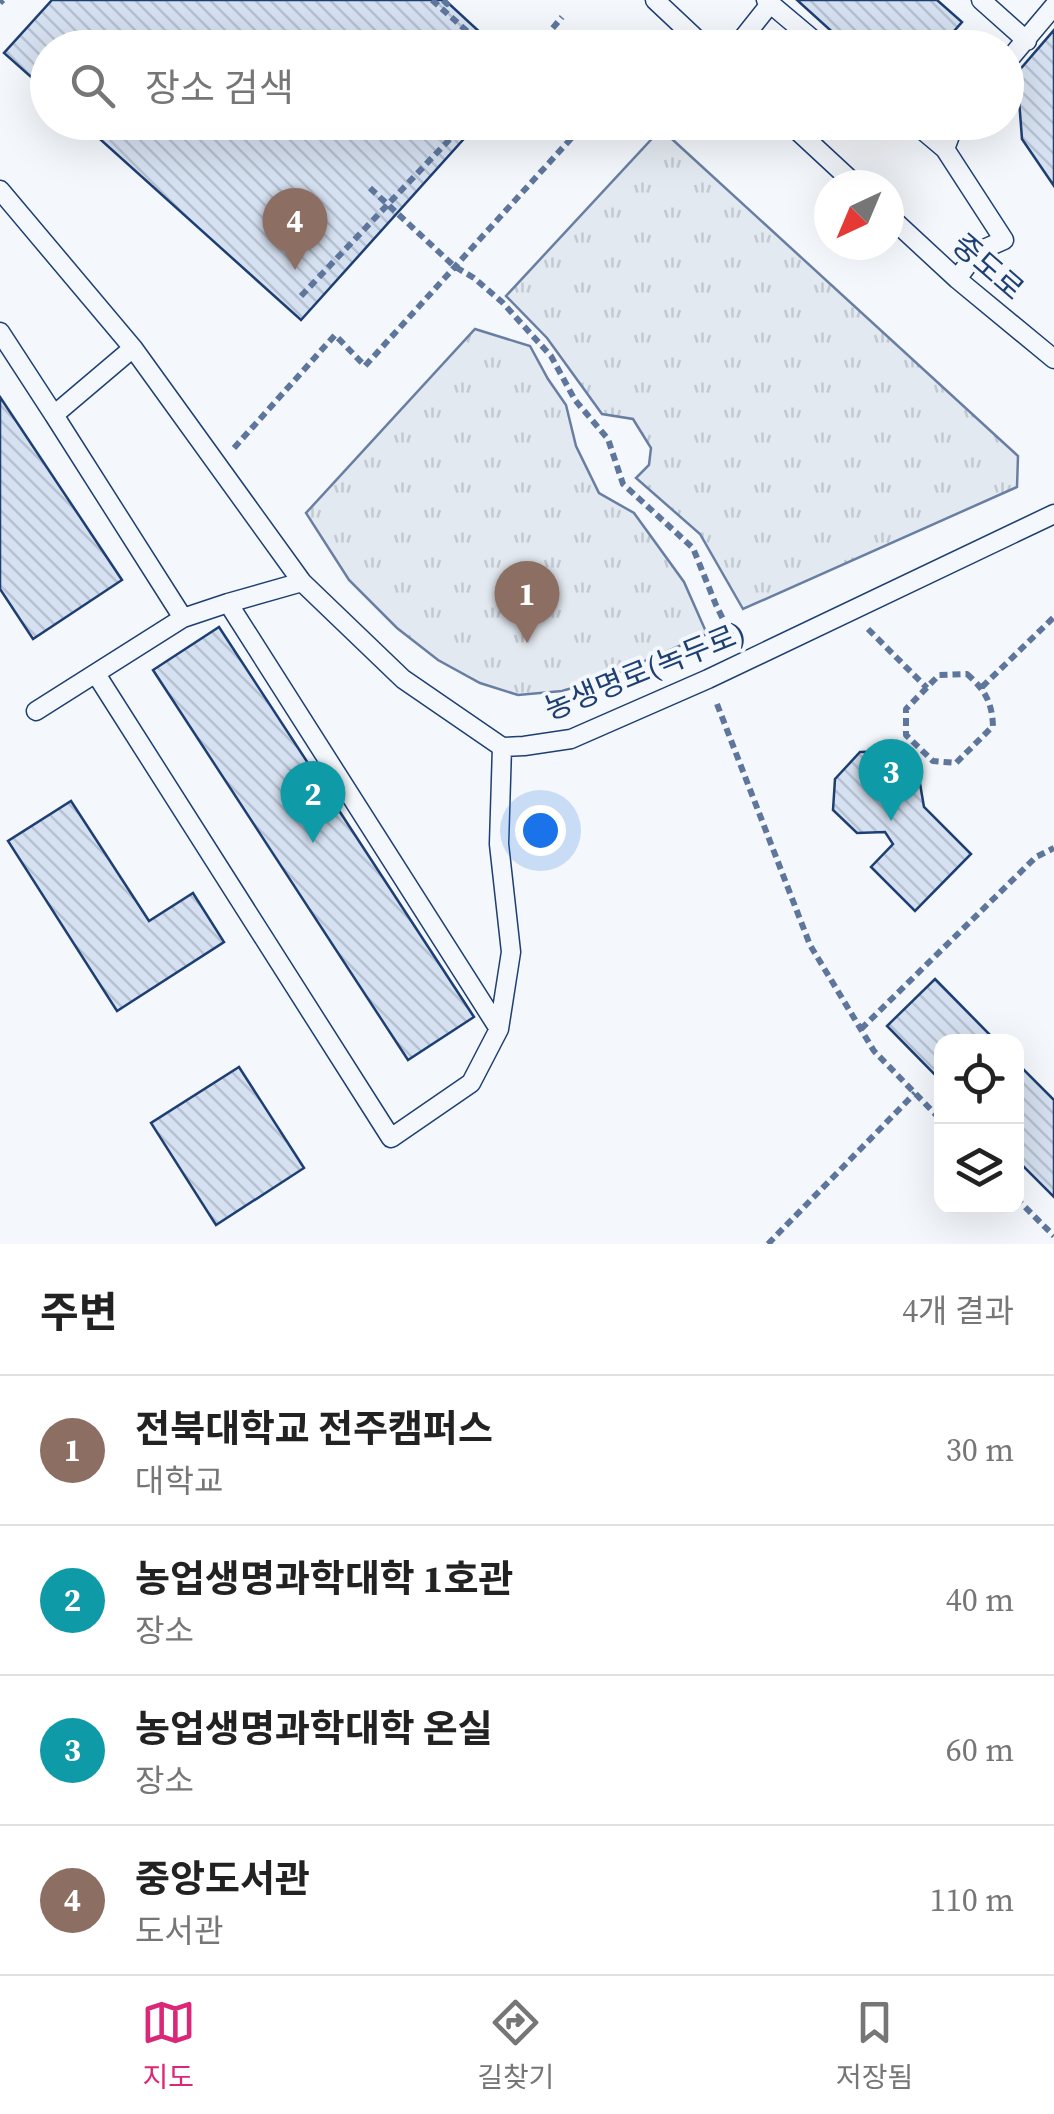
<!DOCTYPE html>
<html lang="ko">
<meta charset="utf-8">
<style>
:root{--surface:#fff;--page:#f2f2f2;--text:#222;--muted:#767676;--line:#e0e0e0;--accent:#db2777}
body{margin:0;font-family:"Source Serif 4","Noto Sans KR",serif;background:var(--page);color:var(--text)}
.controls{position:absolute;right:30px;bottom:30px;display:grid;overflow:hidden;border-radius:20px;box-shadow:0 10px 40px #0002}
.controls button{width:90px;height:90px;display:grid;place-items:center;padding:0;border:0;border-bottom:2px solid var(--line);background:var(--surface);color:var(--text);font:50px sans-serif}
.compass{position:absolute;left:814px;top:170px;width:90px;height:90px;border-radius:50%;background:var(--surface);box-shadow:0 10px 40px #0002;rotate:224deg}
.you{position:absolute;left:540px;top:830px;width:35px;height:35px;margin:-25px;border:8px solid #fff;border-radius:50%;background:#1a73e8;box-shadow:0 0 0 15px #1a73e833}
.badge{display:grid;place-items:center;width:65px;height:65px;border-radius:50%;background:var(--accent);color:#fff;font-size:32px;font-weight:700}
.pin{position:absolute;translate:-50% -82px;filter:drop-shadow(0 2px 5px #0008)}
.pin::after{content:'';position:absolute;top:52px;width:35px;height:30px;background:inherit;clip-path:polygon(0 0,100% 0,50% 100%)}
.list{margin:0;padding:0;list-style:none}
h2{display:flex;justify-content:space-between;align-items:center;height:130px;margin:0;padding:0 40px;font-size:42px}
h2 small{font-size:32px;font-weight:400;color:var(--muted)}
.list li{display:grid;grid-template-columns:65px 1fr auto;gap:30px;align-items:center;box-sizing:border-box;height:150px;padding:0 40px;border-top:2px solid var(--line)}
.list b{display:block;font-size:38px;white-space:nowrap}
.list p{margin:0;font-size:32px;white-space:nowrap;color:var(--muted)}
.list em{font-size:32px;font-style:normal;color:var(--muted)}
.icon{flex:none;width:55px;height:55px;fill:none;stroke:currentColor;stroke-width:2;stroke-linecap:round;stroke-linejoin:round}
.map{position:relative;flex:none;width:1054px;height:1244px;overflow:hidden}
.search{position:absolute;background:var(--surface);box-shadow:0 10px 40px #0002;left:30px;right:30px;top:30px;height:110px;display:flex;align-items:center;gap:25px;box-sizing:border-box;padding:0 35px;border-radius:55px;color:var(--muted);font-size:38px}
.sheet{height:730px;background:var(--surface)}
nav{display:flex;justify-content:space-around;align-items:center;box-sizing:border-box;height:140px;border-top:2px solid var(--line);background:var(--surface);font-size:28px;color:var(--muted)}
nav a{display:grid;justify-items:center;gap:5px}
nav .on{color:var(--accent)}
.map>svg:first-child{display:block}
.grass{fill:url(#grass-tufts);stroke:#687fa3;stroke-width:2.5}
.building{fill:url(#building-back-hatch);stroke:#1d3f73;stroke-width:2.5}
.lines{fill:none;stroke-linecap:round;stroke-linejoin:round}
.service-casing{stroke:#1d3f73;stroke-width:21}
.path{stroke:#5e769c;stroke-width:6;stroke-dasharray:8 5;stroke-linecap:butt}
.service{stroke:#f4f7fb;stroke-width:18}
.labels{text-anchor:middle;stroke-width:8;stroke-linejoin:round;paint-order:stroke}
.street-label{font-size:30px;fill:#1d3f73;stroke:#f4f7fb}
</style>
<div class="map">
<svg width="1054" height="1244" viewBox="0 0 1054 1244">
<defs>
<pattern id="grass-tufts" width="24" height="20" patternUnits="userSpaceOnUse" patternTransform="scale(2.5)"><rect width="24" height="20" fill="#e3e9f0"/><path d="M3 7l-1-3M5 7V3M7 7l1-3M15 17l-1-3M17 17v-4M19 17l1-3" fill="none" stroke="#c2c9d1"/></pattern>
<pattern id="building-back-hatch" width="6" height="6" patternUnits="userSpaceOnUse" patternTransform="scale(2.5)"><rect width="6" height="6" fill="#d5e0f0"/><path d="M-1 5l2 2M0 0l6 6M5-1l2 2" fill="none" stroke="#b6c1d1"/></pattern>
</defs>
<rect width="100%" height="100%" fill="#f4f7fb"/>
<path class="grass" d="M661,129L1018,456L1017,487L743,609L700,534L636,478L649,465L651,448L633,419L602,414L547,338L506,296Z
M475,329L530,346L548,379L566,405L576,446L599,493L634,513L684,582L707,634L608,677L562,691L518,695L480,683L438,660L397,628L349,580L306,513Z"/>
<path class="building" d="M52,0H445L497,48H48V92L4,53Z
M797,0H937L962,22L939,48H850Z
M1054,30V186L1022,139L1017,73Z
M81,122H479L301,320Z
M0,397L122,580L33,639L0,589Z
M219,627L474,1017L408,1060L153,670Z
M895,751L918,772L924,807L971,854L915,911L871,867L893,844L885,832L857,833L833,810L835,779L860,752Z
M71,801L149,921L193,893L224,942L117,1011L8,841Z
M935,979L997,1042H942V1082L887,1026Z
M1016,1062L1054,1100V1197L1016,1159Z
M239,1067L304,1168L216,1225L151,1123Z"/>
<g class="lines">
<g class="service-casing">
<path id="service" d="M655,0L706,48
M766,0L823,48
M981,0L1027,41
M735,48L770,4
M1006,63L1054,6
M788,122L856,185
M913,122L945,149
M955,122L945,149L1004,240L977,252L957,279
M0,190L133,348L302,582L403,679L502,747L524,746L571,739L708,679L1054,514
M889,216L957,279L1054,359
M0,332L54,415L133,348
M54,415L183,618L228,603L302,582
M96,674L391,1138L471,1083L499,1029L228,603
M36,711L183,618
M499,1029L511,952L499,844L502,747"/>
</g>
<path class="path" d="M432,0L486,48
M443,0L447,4L450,0
M0,3L3,0
M536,48L562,17
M370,188L454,266L474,278L502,302L551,356L575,400L608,439L623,484L693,548L716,605L732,637
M301,296L466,122
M234,448L335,335L365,366L586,122
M868,629L927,688
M967,674C985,690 992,702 993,726L956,763L933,761L906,735V709L939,675Z
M982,687L1054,617
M717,704L810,945L874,1051L942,1121
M861,1029L1036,857L1054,848
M1016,1198L1054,1236
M768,1244L915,1093"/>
<use href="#service" class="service"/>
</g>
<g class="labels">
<g class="street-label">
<text transform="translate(988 267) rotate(41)" y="10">중도로</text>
<text transform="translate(645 671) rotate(-22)" y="10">농생명로(녹두로)</text>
</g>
</g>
</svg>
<div class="controls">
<button><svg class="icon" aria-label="locate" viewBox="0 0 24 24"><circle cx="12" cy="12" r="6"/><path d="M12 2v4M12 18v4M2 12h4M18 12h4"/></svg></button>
<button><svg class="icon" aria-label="layers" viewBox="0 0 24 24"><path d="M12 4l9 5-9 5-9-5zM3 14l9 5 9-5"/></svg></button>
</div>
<svg class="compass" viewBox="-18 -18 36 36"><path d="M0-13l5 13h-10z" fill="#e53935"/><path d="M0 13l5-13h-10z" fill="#767676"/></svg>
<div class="you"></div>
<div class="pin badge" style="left:527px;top:643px;background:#8d6e63">1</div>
<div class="pin badge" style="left:313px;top:843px;background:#0f9aa8">2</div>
<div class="pin badge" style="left:891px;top:821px;background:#0f9aa8">3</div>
<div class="pin badge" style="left:295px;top:270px;background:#8d6e63">4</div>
<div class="search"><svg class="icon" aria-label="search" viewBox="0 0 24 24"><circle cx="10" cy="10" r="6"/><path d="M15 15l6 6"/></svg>장소 검색</div>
</div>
<section class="sheet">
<h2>주변<small>4개 결과</small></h2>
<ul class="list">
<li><span class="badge" style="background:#8d6e63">1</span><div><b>전북대학교 전주캠퍼스</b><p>대학교</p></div><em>30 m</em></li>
<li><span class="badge" style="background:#0f9aa8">2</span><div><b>농업생명과학대학 1호관</b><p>장소</p></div><em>40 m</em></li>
<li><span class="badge" style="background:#0f9aa8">3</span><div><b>농업생명과학대학 온실</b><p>장소</p></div><em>60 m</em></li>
<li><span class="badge" style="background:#8d6e63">4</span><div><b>중앙도서관</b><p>도서관</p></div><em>110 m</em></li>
</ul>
</section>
<nav>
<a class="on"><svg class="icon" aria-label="map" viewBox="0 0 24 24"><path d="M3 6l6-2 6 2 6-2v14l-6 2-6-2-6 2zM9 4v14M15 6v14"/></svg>지도</a>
<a><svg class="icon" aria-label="directions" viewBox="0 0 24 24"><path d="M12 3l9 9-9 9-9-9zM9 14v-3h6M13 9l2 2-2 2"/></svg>길찾기</a>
<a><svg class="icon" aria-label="saved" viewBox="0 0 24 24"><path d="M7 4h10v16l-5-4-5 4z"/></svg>저장됨</a>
</nav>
